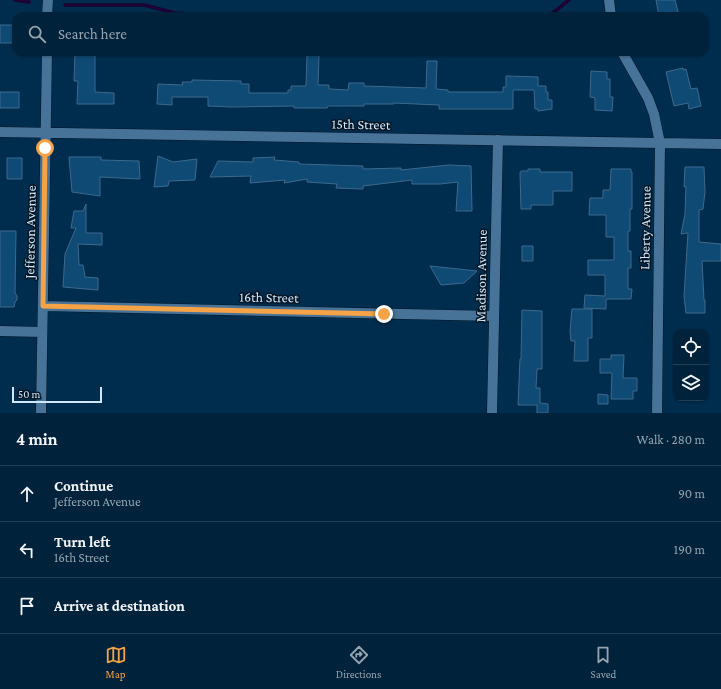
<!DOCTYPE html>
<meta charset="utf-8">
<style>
:root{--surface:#00223a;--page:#0a2a42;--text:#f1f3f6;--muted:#95a4af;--line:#223f54;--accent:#f6a246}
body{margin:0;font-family:"Crimson Pro",serif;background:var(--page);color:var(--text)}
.controls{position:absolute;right:12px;bottom:12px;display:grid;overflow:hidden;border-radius:8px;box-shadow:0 1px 3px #0004}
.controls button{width:36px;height:36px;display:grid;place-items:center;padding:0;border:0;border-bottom:1px solid var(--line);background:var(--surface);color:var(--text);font:20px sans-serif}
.scale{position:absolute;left:12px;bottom:10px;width:90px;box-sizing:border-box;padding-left:4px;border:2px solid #d0e7fc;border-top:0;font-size:11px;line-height:14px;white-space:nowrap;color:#d0e7fc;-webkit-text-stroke:3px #041523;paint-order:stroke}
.stop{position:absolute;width:12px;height:12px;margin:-9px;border:3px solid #f6a246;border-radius:50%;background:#fff}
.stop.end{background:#f6a246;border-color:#fff;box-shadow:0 1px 4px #0008}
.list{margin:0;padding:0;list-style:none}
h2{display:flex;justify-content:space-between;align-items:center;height:52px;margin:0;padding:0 16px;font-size:17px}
h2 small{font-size:13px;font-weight:400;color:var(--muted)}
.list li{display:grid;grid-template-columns:26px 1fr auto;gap:12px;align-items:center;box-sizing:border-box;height:56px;padding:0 16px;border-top:1px solid var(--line)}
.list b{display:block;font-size:15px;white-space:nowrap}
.list p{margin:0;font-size:13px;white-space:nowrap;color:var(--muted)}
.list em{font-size:13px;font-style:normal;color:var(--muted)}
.icon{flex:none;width:22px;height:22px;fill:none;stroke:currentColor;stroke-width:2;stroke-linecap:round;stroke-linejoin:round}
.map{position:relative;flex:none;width:721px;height:413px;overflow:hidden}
.search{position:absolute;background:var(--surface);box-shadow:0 1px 3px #0004;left:12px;right:12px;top:12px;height:44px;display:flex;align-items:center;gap:10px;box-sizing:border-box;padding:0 14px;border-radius:12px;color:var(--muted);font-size:15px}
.sheet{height:220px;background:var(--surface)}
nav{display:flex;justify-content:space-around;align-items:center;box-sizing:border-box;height:56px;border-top:1px solid var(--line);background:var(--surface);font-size:11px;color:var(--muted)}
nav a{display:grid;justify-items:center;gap:2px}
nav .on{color:var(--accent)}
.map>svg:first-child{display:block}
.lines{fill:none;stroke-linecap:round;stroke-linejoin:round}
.stream{stroke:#1d0132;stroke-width:3.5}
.building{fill:#0f4a74;stroke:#3d698d}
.minor-casing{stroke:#011526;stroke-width:11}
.minor{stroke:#477398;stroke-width:10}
.route{stroke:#f6a246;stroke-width:5}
.labels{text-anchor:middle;stroke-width:3;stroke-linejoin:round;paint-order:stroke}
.street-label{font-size:14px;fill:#d0e7fc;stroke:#041523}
</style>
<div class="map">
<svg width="721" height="413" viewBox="0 0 721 413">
<rect width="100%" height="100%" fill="#002d4e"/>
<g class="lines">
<path class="stream" d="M15,0L29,2
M65,5H144L175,13L224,16
M549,16L569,0"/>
</g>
<path class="building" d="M656,0H675L679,16H659Z
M0,25H16V43H0Z
M75,52H95V92L114,93V104H77L78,81H74Z
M307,55H319L318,85H329V89L348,90L349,83H364V86L426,88L427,61H437L436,89L448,90V92H503V87H506V76L538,77V86H546V92H548V100H552V109L538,111V109H535L534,90H513V109H439V105L394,103V104H364V106H328L327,108H294V106L232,107L208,106V97H172V105L157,104L158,84L183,85L182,82H192V80L241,81V84H249V93H288V90H291V86H306Z
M683,68V70L686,69L691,89L697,88L701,106L689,109L688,103L674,106L666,72Z
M591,71L607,72V79H610V97H613L612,111L595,110V98L590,97Z
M0,92H19V108H0Z
M158,156L173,162L197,159L195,180L169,181L168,186L154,187Z
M69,157H101V160L139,161L140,179L100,177V196L72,192Z
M275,157L274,160L299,162V164L363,166V169L401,168V170L449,165L471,166L472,211H456L458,182L440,184H412V180L363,186V189L336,188L337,184L307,182V179L284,183L285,180L250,183L251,176L210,177L218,161L253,162V158Z
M7,158H22V179H7Z
M685,167H704L705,192L703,209L699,210V242L721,244V261H702L704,300H705V313H686L684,296L688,233L681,234L685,214L686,186L684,187Z
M528,169H540V172H572V191H553V205H531V209H521L520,173L521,171H528Z
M611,169H631V172H632V209H630V231H628V251H631V268H628V289H632L631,299H606V309L584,308L585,295L605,296V275H588V260H614V237H606V215H589L590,198H603V190H610Z
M86,204V233H102V245L78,244L79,265H83L85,277L98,278V290L63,287L65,254L76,228H71L74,211H83Z
M0,231H16L15,293L17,296V300L15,302L14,307H0Z
M522,246H533V261H522Z
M430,266L477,271L464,283L441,285Z
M572,309H592V338H588V361H574L575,341H571L570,331Z
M522,310L542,311V369H537L536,388H540V403L548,404V413H537V405H518L520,359H521Z
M611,355H624L623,378H637V391H633V399H611L612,373H600V359H611Z
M598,394L608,395V404H598Z"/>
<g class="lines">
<g class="minor-casing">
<path id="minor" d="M609,0L611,16
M47,16L48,0
M622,52L648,98L654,114L660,143L657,413
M0,132L721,144
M43,306L494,316
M0,331L42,332
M41,413L47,52
M492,413L498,140"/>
</g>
<use href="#minor" class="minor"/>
</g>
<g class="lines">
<path class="route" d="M45,148L43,306L384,314"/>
</g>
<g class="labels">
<g class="street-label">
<text transform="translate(361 124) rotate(1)" y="5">15th Street</text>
<text transform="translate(645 228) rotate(-89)" y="5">Liberty Avenue</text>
<text transform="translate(30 232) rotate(-89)" y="5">Jefferson Avenue</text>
<text transform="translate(481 276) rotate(-89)" y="5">Madison Avenue</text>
<text transform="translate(269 297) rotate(1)" y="5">16th Street</text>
</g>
</g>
</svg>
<div class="controls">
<button><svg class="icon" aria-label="locate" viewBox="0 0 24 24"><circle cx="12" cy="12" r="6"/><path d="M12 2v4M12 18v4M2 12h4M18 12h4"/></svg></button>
<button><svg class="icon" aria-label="layers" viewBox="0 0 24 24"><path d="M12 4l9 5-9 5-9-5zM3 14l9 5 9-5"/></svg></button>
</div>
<div class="scale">50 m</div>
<div class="stop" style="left:45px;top:148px"></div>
<div class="stop end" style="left:384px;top:314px"></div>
<div class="search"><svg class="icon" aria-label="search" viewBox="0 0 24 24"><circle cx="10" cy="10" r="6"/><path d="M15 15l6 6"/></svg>Search here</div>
</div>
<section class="sheet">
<h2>4 min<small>Walk · 280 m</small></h2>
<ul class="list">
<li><svg class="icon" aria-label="ahead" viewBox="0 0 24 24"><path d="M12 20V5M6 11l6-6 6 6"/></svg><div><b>Continue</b><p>Jefferson Avenue</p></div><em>90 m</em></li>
<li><svg class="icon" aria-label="left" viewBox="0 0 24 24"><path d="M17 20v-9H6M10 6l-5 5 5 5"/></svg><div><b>Turn left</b><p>16th Street</p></div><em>190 m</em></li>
<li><svg class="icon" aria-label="arrive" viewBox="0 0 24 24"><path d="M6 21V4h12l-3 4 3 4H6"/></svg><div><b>Arrive at destination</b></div></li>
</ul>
</section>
<nav>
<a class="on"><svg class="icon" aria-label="map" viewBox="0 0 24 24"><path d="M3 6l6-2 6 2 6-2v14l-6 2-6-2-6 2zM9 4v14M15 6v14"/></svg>Map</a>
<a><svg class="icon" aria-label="directions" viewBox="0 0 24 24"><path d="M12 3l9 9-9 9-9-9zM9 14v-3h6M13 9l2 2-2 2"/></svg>Directions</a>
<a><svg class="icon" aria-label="saved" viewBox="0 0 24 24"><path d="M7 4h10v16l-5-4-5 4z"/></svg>Saved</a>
</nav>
